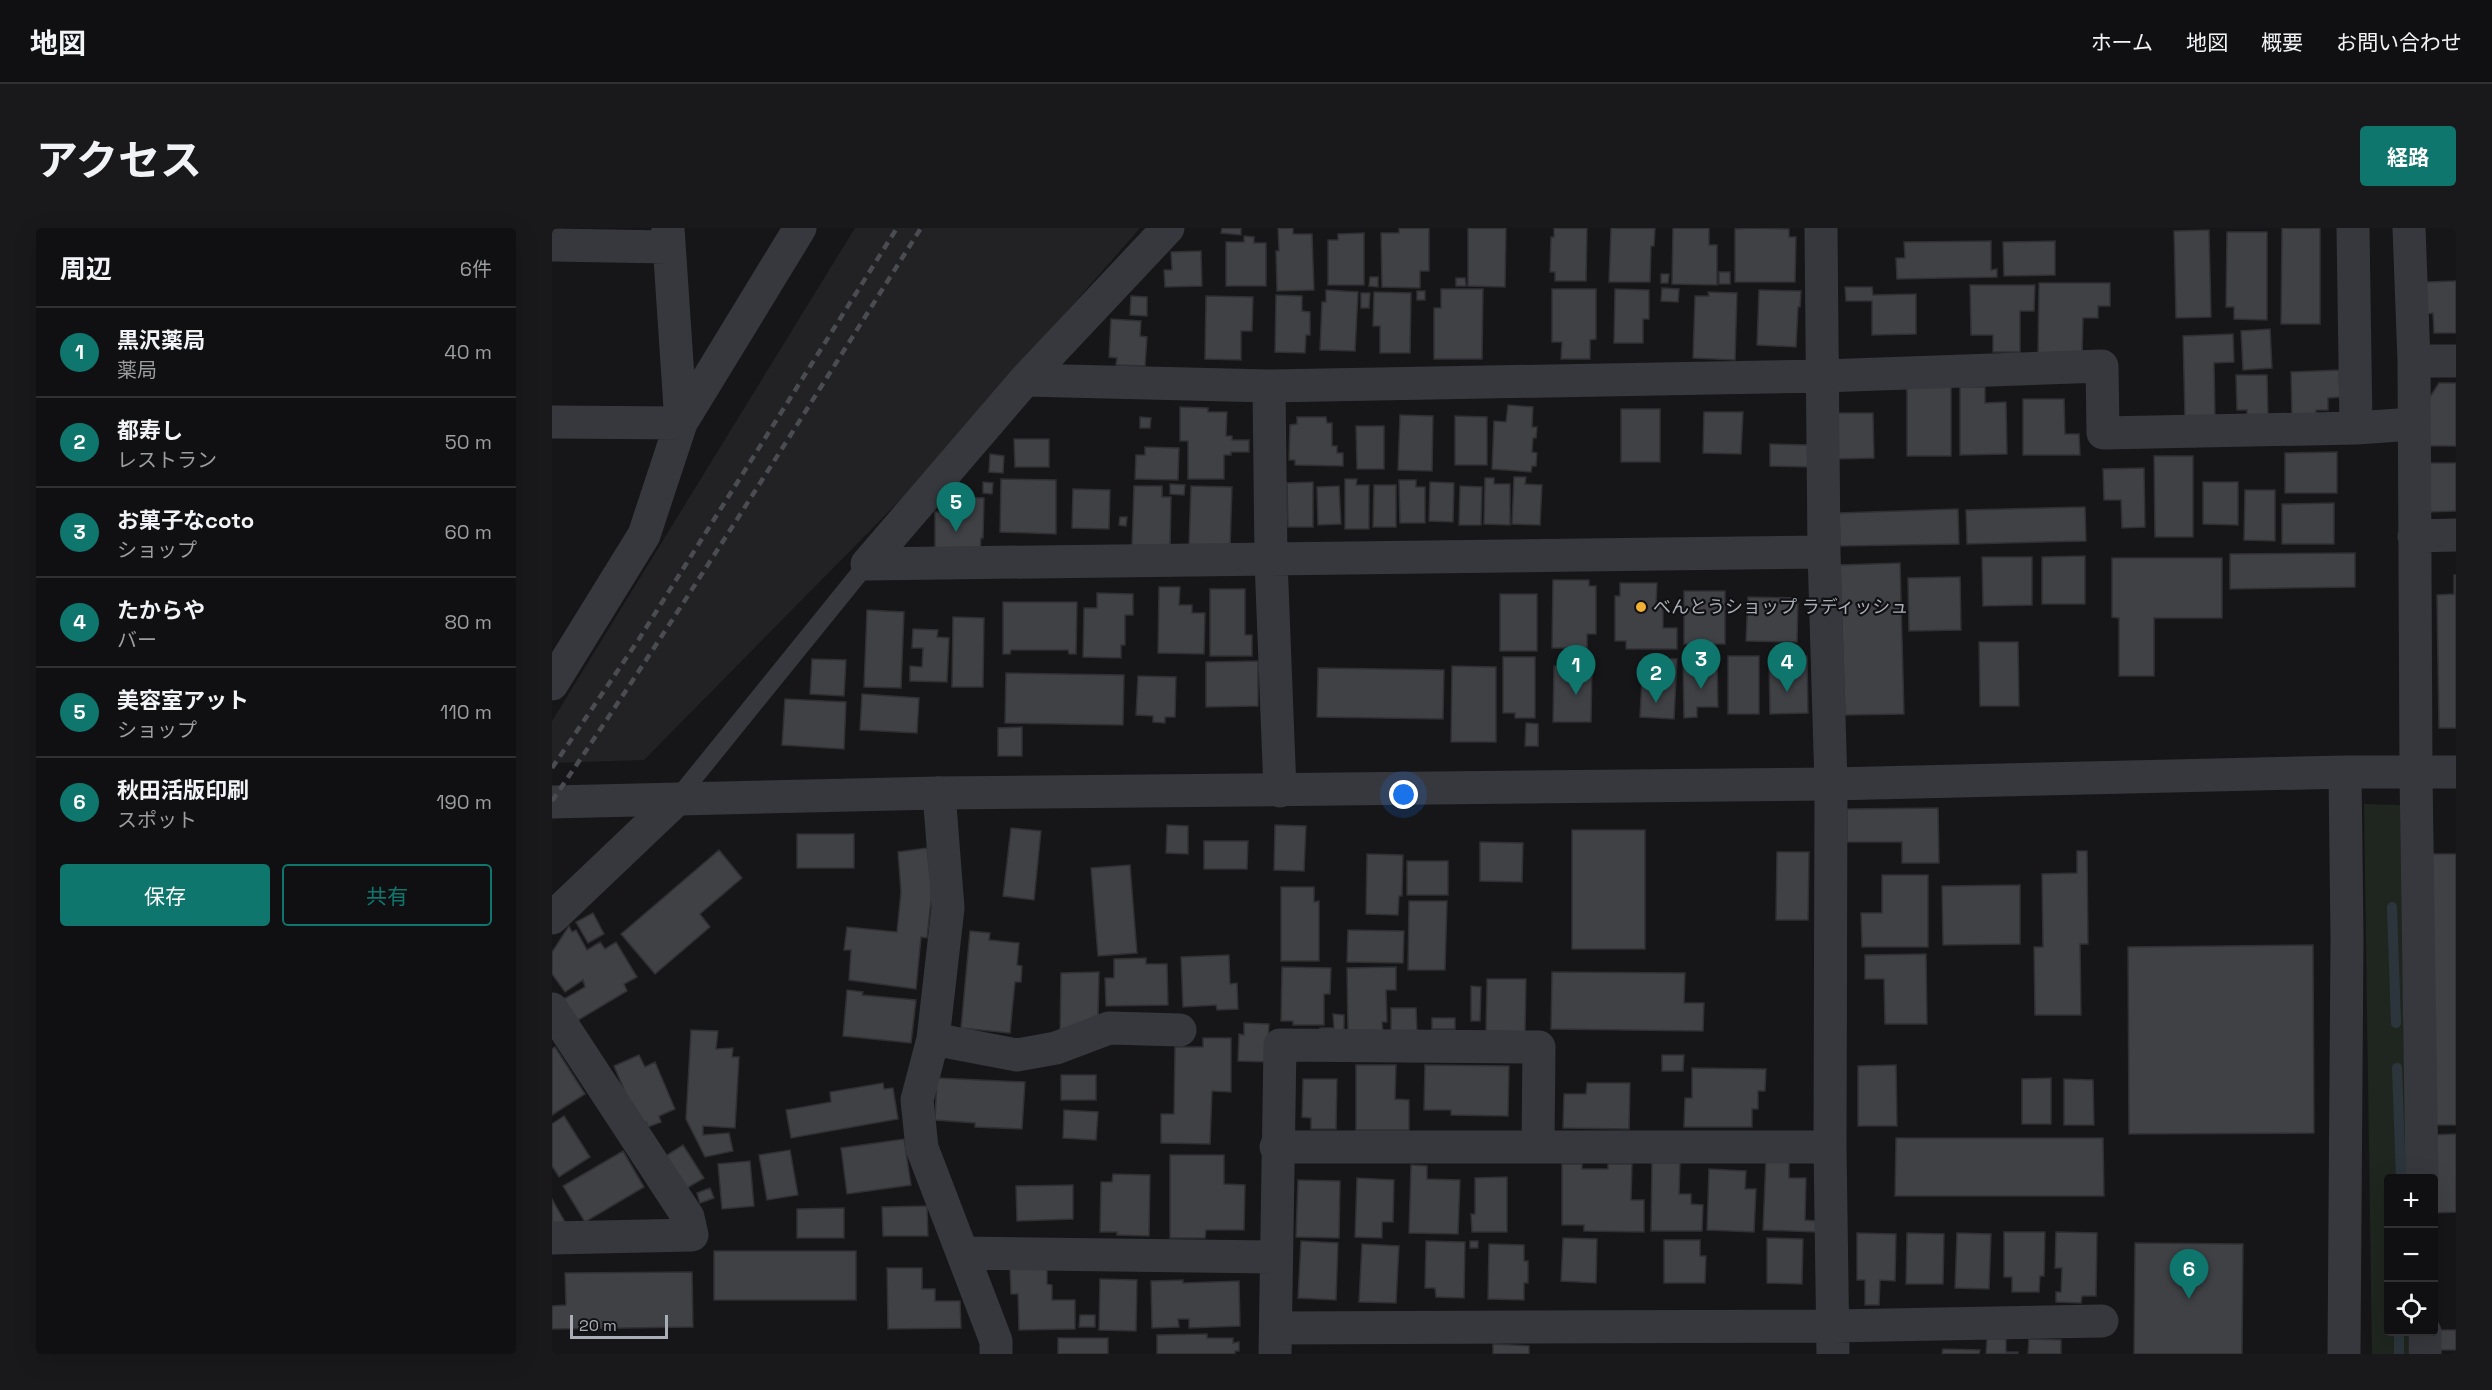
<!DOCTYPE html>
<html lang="ja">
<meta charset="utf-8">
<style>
:root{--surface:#101012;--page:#19191b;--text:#f1f3f6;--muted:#9c9d9f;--line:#303032;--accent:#0f766e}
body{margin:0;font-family:"Space Grotesk","Noto Sans JP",sans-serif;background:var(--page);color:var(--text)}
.controls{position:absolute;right:18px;bottom:18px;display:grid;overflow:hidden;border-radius:6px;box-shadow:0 6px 24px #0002}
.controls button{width:54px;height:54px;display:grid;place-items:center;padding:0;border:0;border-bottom:2px solid var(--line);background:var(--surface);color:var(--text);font:30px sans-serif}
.scale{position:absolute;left:18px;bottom:15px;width:98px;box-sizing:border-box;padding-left:6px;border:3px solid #a8adb8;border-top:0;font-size:16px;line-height:21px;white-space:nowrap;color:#a8adb8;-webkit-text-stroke:4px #111113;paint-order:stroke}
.you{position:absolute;left:852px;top:567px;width:21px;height:21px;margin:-15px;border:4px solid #fff;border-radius:50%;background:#1a73e8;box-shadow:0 0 0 9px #1a73e833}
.badge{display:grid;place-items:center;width:39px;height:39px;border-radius:50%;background:var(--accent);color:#fff;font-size:20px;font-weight:700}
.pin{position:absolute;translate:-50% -50px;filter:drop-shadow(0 2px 3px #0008)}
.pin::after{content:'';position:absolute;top:32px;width:21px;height:18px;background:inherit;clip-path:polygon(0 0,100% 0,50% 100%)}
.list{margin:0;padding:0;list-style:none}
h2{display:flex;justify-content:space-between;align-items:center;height:78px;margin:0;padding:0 24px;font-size:26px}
h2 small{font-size:20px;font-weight:400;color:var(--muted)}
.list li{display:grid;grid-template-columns:39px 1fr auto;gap:18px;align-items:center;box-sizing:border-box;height:90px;padding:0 24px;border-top:2px solid var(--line)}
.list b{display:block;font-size:22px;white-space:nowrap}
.list p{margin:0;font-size:20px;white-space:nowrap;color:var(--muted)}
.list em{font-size:20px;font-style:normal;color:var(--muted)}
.actions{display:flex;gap:12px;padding:18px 24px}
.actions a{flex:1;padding:14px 0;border:2px solid var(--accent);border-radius:6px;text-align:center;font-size:21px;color:var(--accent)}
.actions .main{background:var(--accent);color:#fff}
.icon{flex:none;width:33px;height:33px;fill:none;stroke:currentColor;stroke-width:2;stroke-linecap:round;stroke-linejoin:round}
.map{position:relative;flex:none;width:1904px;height:1126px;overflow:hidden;border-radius:6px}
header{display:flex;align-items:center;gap:36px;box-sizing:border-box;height:84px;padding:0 30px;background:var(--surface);border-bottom:2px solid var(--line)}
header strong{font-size:28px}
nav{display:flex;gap:33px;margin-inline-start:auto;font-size:21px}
.intro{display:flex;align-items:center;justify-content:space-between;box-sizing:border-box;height:144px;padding:0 36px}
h1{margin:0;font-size:42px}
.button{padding:15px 27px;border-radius:6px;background:var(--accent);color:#fff;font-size:21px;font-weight:700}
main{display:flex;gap:36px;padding:0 36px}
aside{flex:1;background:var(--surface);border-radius:6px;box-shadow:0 6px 24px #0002}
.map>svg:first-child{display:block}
.built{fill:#222225}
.green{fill:#1e261f}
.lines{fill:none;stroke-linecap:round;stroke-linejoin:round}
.stream{stroke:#2c353c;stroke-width:10}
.building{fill:#404145;stroke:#303034;stroke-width:1.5}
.service{stroke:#37383d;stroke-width:18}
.minor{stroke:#37383d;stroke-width:33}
.tertiary{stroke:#37383d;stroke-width:33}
.rail{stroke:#4a4c52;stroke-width:4.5;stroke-dasharray:8 6;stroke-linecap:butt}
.poi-dot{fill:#f2b134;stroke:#111113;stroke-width:2}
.labels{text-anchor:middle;stroke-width:4.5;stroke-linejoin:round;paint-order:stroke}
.poi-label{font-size:18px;fill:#a8adb8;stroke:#111113;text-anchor:start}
</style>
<header>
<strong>地図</strong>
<nav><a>ホーム</a><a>地図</a><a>概要</a><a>お問い合わせ</a></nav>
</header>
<div class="intro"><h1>アクセス</h1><a class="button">経路</a></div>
<main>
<aside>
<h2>周辺<small>6件</small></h2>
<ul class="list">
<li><span class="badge">1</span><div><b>黒沢薬局</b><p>薬局</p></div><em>40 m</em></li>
<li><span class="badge">2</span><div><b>都寿し</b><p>レストラン</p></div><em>50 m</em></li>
<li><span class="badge">3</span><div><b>お菓子なcoto</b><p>ショップ</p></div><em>60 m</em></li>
<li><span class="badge">4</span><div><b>たからや</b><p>バー</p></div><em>80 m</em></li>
<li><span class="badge">5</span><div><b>美容室アット</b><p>ショップ</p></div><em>110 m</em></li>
<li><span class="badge">6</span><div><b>秋田活版印刷</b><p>スポット</p></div><em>190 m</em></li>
</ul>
<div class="actions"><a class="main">保存</a><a>共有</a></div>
</aside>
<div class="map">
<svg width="1904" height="1126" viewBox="0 0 1904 1126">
<rect width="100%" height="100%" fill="#161618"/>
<path class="built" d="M303,0H588L363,257L92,532L0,535V493Z"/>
<path class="green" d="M1812,576L1848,577L1854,950H1836V1104H1856V1126H1820Z"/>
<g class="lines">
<path class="stream" d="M1840,679L1844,795
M1845,840L1849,950
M1847,1104V1126"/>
</g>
<path class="building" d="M670,0H689V7L669,5Z
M726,0H741V6H760L762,62L725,63L724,23H727Z
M847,0H877V43H868V60L830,59L829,5H847Z
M916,0H954L953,59L916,58Z
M1002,0H1035L1034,53H1003V44H998L999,9H1002Z
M1059,0H1103L1102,18H1099L1098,54H1057Z
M1121,0H1157V17H1165V57L1120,56Z
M1199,0L1237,1V9H1244L1243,54H1183V1Z
M1730,0H1768V96H1729Z
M1657,2L1659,89L1624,90L1622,3Z
M1675,4H1715V92L1682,91V79H1674Z
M812,5V57H776V12H786V6Z
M692,8L702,9V15H714V58H674V14H692Z
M1439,13V42L1445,41V49L1345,51L1344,30H1353L1352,14Z
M1503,13V47L1452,48L1451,14Z
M649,23L650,58L613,59L612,42H620L619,24Z
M1167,44H1178V56H1167Z
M1109,46H1117L1116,55H1109Z
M818,49H826V59L817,58Z
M904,50H913L914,58H904Z
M1904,53V105H1882L1881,85L1874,86V54Z
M1487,55H1558V78H1546V90H1531L1530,127L1486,126Z
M1418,57H1483L1482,83H1468V124H1441V107H1419Z
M1293,59H1320L1321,67L1364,66V106L1320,107V73H1294Z
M1110,60L1127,61L1126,74L1109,73Z
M889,61H931L930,131H882V80H889Z
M1000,61H1044V111L1038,112V131H1009L1010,114H1000Z
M1063,61L1097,62V91H1091V115H1062Z
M774,62L806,64L803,123L768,122L770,74H774Z
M1207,62L1249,63L1248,79H1246L1244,119L1205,117Z
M865,63H873V72H865Z
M822,64L859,65L858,125H828V98H821Z
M1156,64L1185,65L1183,132L1141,130L1143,68H1157Z
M809,65H818L817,80H809Z
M724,67L750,68V83L758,84V107H754L753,125L723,124Z
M579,68L595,69V88L578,87Z
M654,68L701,69L700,103H689V132L653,131Z
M559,91L589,93L588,108L595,109L593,138L564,137L565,130L557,129Z
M1718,101L1720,140L1691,142L1689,103Z
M1681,106L1682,134L1662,135L1663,190H1633L1631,108Z
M1787,142L1788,169L1776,170V182H1764V189L1740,190L1739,144Z
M1684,147H1715L1716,187H1695V182H1685Z
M1399,155V228H1355V156Z
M1887,155H1904V218H1874V175Z
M1408,159H1433V175L1454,174L1455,226L1408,227Z
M1471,171H1512L1513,206H1527L1528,227H1471Z
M956,177L981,179L980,199H985L984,210H981L980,224L985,225L984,238H980L979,244L940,241L942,193L954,194Z
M628,179L656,180V184H675L674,208H680V212H697V224H679V227H672V251H636V213H628Z
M1069,181H1108V234H1069Z
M1152,184H1191L1189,226L1151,225Z
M1285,185H1321L1322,230L1285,231Z
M848,187L881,188L880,243L846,242Z
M903,188L935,189V237H903Z
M588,189L599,190L598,200H588Z
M745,189H774L775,195H780V218H785V225H791V238L743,237V232H737L738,197L745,196Z
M804,198H832V241H805Z
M462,211H497V239H463Z
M1218,216L1258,217V239L1218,238Z
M593,219L627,220L626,252L583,251L584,227H593Z
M1785,224V265H1733V225Z
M438,226L452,228L451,245L437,244Z
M1602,228H1641V309H1603Z
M1877,235H1904V283L1877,284Z
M1592,240L1593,299L1570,300L1569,272H1552L1551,241Z
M962,249H974L973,256L990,257L988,297L960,296Z
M933,250H942V256H958V297L932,296Z
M449,251L504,252V306L448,304Z
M793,251H805L804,257H817V301H793Z
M847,252H864V259H873V295H848Z
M431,254L441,255L440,266L431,265Z
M761,254V299H736L735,255Z
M878,254L902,255L901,294L877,293Z
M1651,254H1686V297L1651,296Z
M618,256L633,257L632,267L618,266Z
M822,257H844V299H821Z
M582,258H610V269H619L618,319L580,318Z
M639,258L680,259L678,320L637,318Z
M787,258L789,296L766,297L765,259Z
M908,258L930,259L929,297H907Z
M521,261L558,262L557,301L520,300Z
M1693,262H1723V313L1692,312Z
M403,269L432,270L431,310H429L428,325L383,324V284H402Z
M1782,275V316H1730V276Z
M1533,279L1534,313L1415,316L1414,282Z
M1406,281L1407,316L1288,318L1287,285Z
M568,289H575L574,298L567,297Z
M1803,325V359L1678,361V326Z
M1533,328V376H1490V329Z
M1430,329H1480V377L1431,378Z
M1560,330H1670V390H1602V448H1567V390L1560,389Z
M1348,335L1352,486L1293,487L1288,337Z
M1902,347H1904V500H1887L1885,367L1902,366Z
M1408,349L1409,402L1357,403L1356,350Z
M1001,352H1037V358H1044V406H1035V420H1000Z
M1068,355H1105L1104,378L1111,377V400H1125V421H1074V413H1063V368H1068Z
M607,359H628L627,377H640V385H653L652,426L606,425Z
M658,361H693V407H700V428H658Z
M1132,363H1173V416H1132Z
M545,365L581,366V387H573V417H569V430L531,429L532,380H545Z
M948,366H985V423H948Z
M1196,369L1246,370L1245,414L1194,413Z
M451,374H525L524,426H517L516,422H459L458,426H451Z
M315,382L352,384L349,460L312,459Z
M401,389L432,390L431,459H400Z
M361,401L386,402L385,409L397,410L395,454L358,453V438L370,439L371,420H360Z
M1427,414H1466L1467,478H1428Z
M1008,428H1025V436H1040L1039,494H1001L1002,438H1008Z
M1176,428H1207V486H1176Z
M1255,428L1256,485L1218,486L1217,429Z
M951,429H983V490H963V485H951Z
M1091,430L1125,431L1122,491L1088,489Z
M260,431L294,432L292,468L258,466Z
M1131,431H1165L1166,479H1145V489L1132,490Z
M706,433V478L654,479V434Z
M900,438L944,439V514H899Z
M766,440L892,442L891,491L765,489Z
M454,445L572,447L571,497L453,495Z
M586,448L624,449L623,489H613V495L601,494V488L584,487Z
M310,466L367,470L365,505L308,502Z
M233,471L294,474L292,521L230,517Z
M974,495L986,496V518H973Z
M470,499V528H446V500Z
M1386,580L1387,635H1350V614H1295V581Z
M615,597L636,598V626L614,625Z
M723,597L754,598L752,643L722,642Z
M459,600L489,603L482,672L451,668Z
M1020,602H1093V721H1020Z
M245,606H302V640H245Z
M652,613H696L695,641H652Z
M928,614L971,615L970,654L928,653Z
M375,620L380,663L375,710L369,709L364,761L297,752L299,722H292L295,699L345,704L349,664L346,624Z
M167,622L190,650L148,686L158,699L103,746L69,706Z
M1525,623H1535L1536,716H1528L1529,787H1483L1482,719H1491L1490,646L1525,645Z
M1225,624H1257L1256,692H1224Z
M815,626L851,627L850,668H847L846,687L814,686Z
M1878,626H1904V897H1882Z
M855,633H896V667H855Z
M578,637L585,725L546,728L539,640Z
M1330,647H1376V719H1310L1309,685H1330Z
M1468,657V716L1391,717L1390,658Z
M729,659H762V674L767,673V733H729Z
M857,673H895L893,742H856Z
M41,685L52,706L36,715L24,694Z
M17,698L20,704L24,702L35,722L48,714L53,721L64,714L85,749L72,756L75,763L23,794L10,772L33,759L31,752L13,764L0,746V724Z
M796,702L852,703L851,735L795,734Z
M418,703L438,705L437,712L467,715L465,737L470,738L469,754H463L458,805L409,800Z
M1761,717L1762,905L1577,906L1576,719Z
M1374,726L1375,796H1333L1332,751H1313V727Z
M677,727L678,756L685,755L686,781L665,782L664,777L631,779L629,729Z
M594,730V736H615L616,777L554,778L553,750H562V731Z
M730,739L779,740L778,766H772V797H741V793H729Z
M844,739V762H834L835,794H830L831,805L796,806L795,740Z
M547,744L546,792L508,809L509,745Z
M1000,744L1133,745L1132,775H1152L1151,803L999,801Z
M935,751H974L973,804L934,803Z
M919,758L929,759L928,793H919Z
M295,762L311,764L310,767L364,772L359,815L291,808Z
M839,780H864L865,805H839Z
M781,786L792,787V806L767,805L768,800H782Z
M880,790H903V801H880Z
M692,795L717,796L715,834L686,833L687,806L692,807Z
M139,802L166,803L164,821L181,820L180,829H187L183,900L151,898V907L177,905L181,923L153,929L134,891Z
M651,810H679V864L660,863L658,916L609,915V886H622L623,819H651Z
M3,819L33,866L0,887V821Z
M87,827L93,839L103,834L123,881L107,888L109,894L96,899L94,894L87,897L62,838Z
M1110,827H1132L1131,843H1110Z
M804,837H844L843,871L857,872V902H804Z
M873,837L957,838L956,888L899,887V882H872Z
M1344,837L1345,898H1306V838Z
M1140,840L1214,841L1213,863H1206V881H1200V899H1132L1133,870H1140Z
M509,847H544V872H509Z
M385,850L473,854L470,901L423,899V895L383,892Z
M1499,850V896H1470V851Z
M751,851H785L784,901H759V890L750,889Z
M1512,851L1541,852L1542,897H1512Z
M331,855L332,861L341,860L346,891L239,910L234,882L279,874L278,864Z
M1035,855H1078L1077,901L1011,900L1012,866H1034Z
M512,882L546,884L544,912L511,910Z
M12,888L38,929L7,949L0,938V896Z
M1904,906V984L1882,985L1878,907Z
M1344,910H1551L1552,968H1343Z
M352,911L359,957L295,966L289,920Z
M131,917L152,950L130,963L109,931Z
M238,922L246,967L215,972L207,927Z
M71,923L92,959L33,994L11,958Z
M618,927H672V956L693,957L692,1002H654L653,1010H618Z
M1214,930L1237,931V950H1254L1253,992L1264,993V1004L1211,1002Z
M198,933L202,978L170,981L166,936Z
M1100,935H1128L1127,966H1139V976L1151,977L1150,1003H1099Z
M1010,936H1030V941H1056V936H1080L1079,972H1092V1004L1032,1003V997H1010Z
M859,937L875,938V951L908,952L906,1006L857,1005Z
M1157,941L1194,943L1193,961H1204L1202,1004L1155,1002Z
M561,946L598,947L597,1008L565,1007V1004H548L549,954H560Z
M955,949V1004H920L919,986H923V950Z
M805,950L842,952L841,994H830V1010L803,1009Z
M746,952L788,953L787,1010L744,1009Z
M521,957V991L465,993L464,958Z
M158,960L162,970L148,975L145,965Z
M0,971L13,994L0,999Z
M375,978L376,1008H331L330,979Z
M292,980V1010H245V981Z
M1452,1004H1493L1492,1048H1488L1487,1064H1460V1049H1452Z
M1504,1004L1545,1005L1544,1068H1530L1529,1075L1504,1074V1064H1509L1510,1040H1503Z
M1305,1005L1344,1006L1343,1053L1328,1052L1327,1077H1313V1052H1305Z
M1355,1005L1392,1006L1391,1056H1354Z
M1405,1005L1439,1006L1437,1061L1403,1060Z
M1011,1010L1045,1011L1044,1055L1009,1053Z
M1215,1010L1251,1011L1250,1056L1215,1055Z
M1112,1012H1148V1028H1154L1153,1055H1112Z
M749,1013L786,1015L784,1072L746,1070Z
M874,1013L913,1014L912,1070L884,1069L883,1060H873Z
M918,1013H926V1020H918Z
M1583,1015L1691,1016L1690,1126H1582Z
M810,1016L847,1018L844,1075L807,1074Z
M937,1016L972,1017V1033H976V1055H972V1072L936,1071Z
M162,1023H304V1072H162Z
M335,1040H370V1061H383V1073H408L409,1100L336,1101Z
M495,1040V1056L500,1057V1072H523V1101L467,1102L466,1066H459L458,1041Z
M140,1044L141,1099L0,1101V1078L14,1077L13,1045Z
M548,1051L585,1052L584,1103L547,1102Z
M631,1052V1055L687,1053L688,1098L637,1100V1091H626L627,1099L600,1100L599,1053Z
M528,1087H543V1099H527Z
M1887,1102H1904V1122H1888Z
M655,1106V1110H681V1115L687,1114V1123H683V1126H605V1107Z
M506,1110H556V1126H506Z
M1435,1111H1454V1124H1466V1126H1434Z
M1477,1111L1509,1112V1126H1476Z
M941,1116L977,1118V1126H941Z
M1391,1121L1428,1122L1427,1126H1390Z"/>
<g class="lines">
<path class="service" d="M124,572L315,336"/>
<path class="minor" d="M116,0L129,195
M1269,0L1272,324L1279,556L1278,919L1281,1126
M1801,0L1804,200L1861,196
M1857,0L1862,133L1864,546L1870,950
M0,17L116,19
M1862,133H1904
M473,152L717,158L1271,148L1550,138L1551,205L1804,200
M717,158L719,332L728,563
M0,194L129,195
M1862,308L1904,307
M315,336L1272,324
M315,336L473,152L616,0
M0,456L92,307L129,195L248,0
M387,565L396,680L381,811L365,872L370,920L444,1113V1126
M0,690L124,572
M0,781L136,989L140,1007L0,1010
M381,811L465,827L504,820L557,800L628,802
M724,919H1278
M411,1025L724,1029
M724,1100L1281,1098L1550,1093
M1873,1104V1126
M723,1126L728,817L987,819L986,919"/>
<path class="tertiary" d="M0,574L387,565L1279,556L1793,544H1904
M1792,1126L1795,710L1793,544"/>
<path class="rail" d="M0,540L87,411L345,0
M0,573C128,385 248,192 369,0"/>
</g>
<circle class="poi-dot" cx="1089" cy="379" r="6"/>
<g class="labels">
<g class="poi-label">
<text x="1101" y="385">べんとうショップ ラディッシュ</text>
</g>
</g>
</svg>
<div class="controls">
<button>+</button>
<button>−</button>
<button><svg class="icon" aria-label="locate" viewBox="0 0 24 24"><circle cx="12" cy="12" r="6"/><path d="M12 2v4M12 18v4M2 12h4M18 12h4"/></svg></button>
</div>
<div class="scale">20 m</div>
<div class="you"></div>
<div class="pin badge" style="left:1024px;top:467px">1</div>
<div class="pin badge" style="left:1104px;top:475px">2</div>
<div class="pin badge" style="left:1149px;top:461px">3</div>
<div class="pin badge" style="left:1235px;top:464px">4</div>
<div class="pin badge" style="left:404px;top:304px">5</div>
<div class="pin badge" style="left:1637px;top:1071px">6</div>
</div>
</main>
